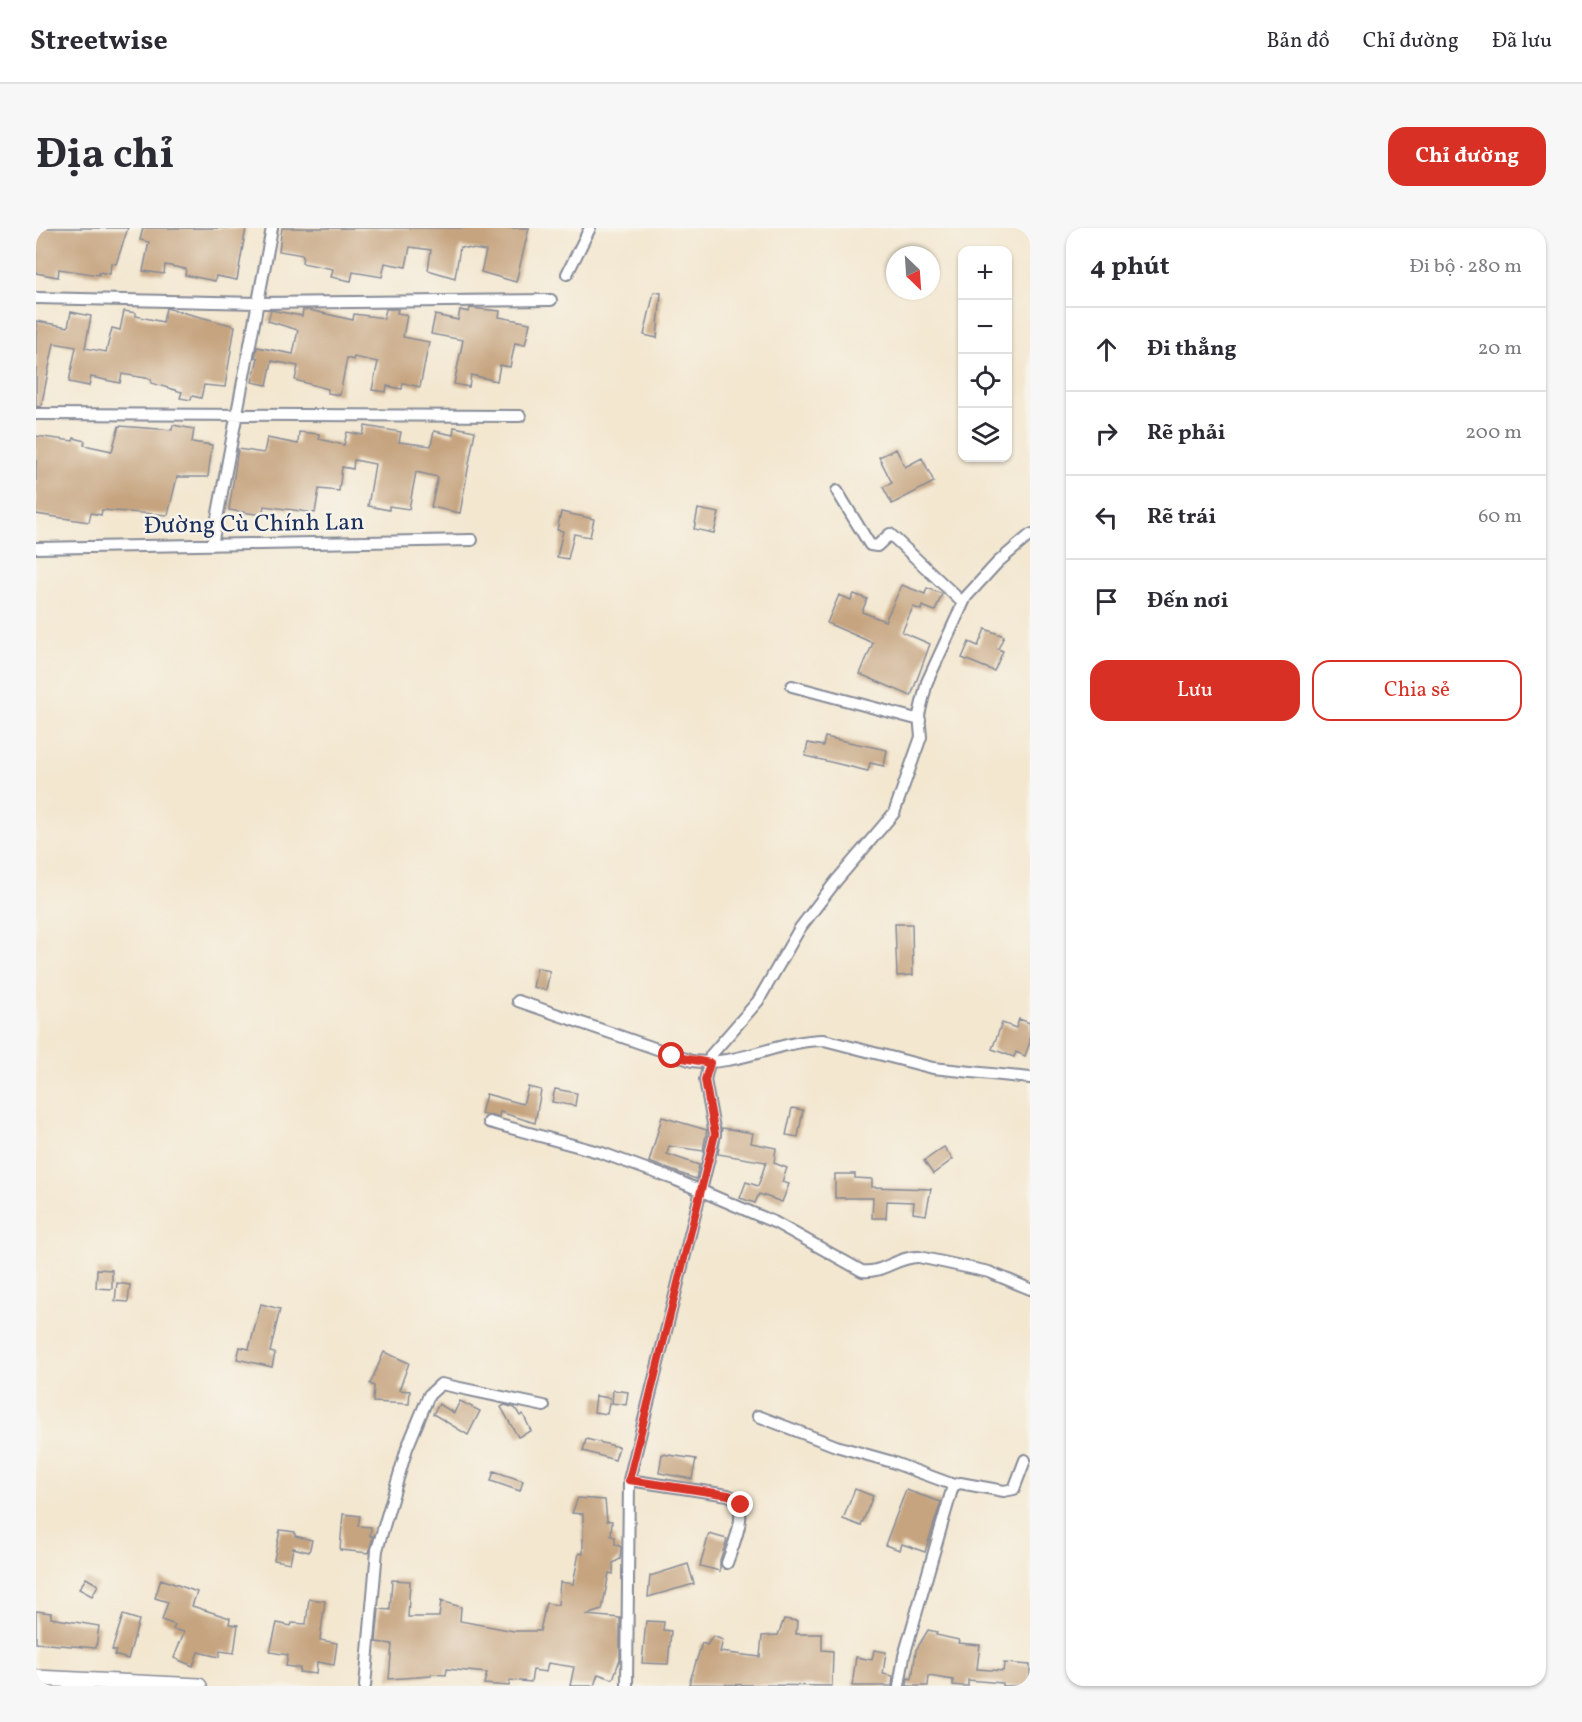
<!DOCTYPE html>
<html lang="vi">
<meta charset="utf-8">
<style>
:root{--surface:#fff;--page:#f7f7f7;--text:#2b2b33;--muted:#7c7c81;--line:#e1e1e2;--accent:#d93025}
body{margin:0;font-family:Vollkorn,serif;background:var(--page);color:var(--text)}
.controls{position:absolute;right:18px;top:18px;display:grid;overflow:hidden;border-radius:12px;box-shadow:0 2px 4px #0004}
.controls button{width:54px;height:54px;display:grid;place-items:center;padding:0;border:0;border-bottom:2px solid var(--line);background:var(--surface);color:var(--text);font:30px sans-serif}
.compass{position:absolute;left:850px;top:18px;width:54px;height:54px;border-radius:50%;background:var(--surface);box-shadow:0 2px 4px #0004;rotate:155deg}
.stop{position:absolute;width:18px;height:18px;margin:-14px;border:4px solid #d93025;border-radius:50%;background:#fff}
.stop.end{background:#d93025;border-color:#fff;box-shadow:0 2px 6px #0008}
.list{margin:0;padding:0;list-style:none}
h2{display:flex;justify-content:space-between;align-items:center;height:78px;margin:0;padding:0 24px;font-size:26px}
h2 small{font-size:20px;font-weight:400;color:var(--muted)}
.list li{display:grid;grid-template-columns:39px 1fr auto;gap:18px;align-items:center;box-sizing:border-box;height:84px;padding:0 24px;border-top:2px solid var(--line)}
.list b{display:block;font-size:22px;white-space:nowrap}
.list em{font-size:20px;font-style:normal;color:var(--muted)}
.actions{display:flex;gap:12px;padding:18px 24px}
.actions a{flex:1;padding:14px 0;border:2px solid var(--accent);border-radius:18px;text-align:center;font-size:21px;color:var(--accent)}
.actions .main{background:var(--accent);color:#fff}
.icon{flex:none;width:33px;height:33px;fill:none;stroke:currentColor;stroke-width:2;stroke-linecap:round;stroke-linejoin:round}
.map{position:relative;flex:none;width:994px;height:1458px;overflow:hidden;border-radius:18px}
header{display:flex;align-items:center;gap:36px;box-sizing:border-box;height:84px;padding:0 30px;background:var(--surface);border-bottom:2px solid var(--line)}
header strong{font-size:28px}
nav{display:flex;gap:33px;margin-inline-start:auto;font-size:21px}
.intro{display:flex;align-items:center;justify-content:space-between;box-sizing:border-box;height:144px;padding:0 36px}
h1{margin:0;font-size:42px}
.button{padding:15px 27px;border-radius:18px;background:var(--accent);color:#fff;font-size:21px;font-weight:700}
main{display:flex;gap:36px;padding:0 36px}
aside{flex:1;background:var(--surface);border-radius:18px;box-shadow:0 2px 4px #0004}
.map>svg:first-child{display:block}
.building{fill:#c6a480}
.lines{fill:none;stroke-linecap:round;stroke-linejoin:round}
.street-casing{stroke:#878b97;stroke-width:14}
.secondary-casing{stroke:#878b97;stroke-width:18}
.street{stroke:#fff;stroke-width:10}
.secondary{stroke:#fff;stroke-width:15}
.route{stroke:#d93025;stroke-width:8}
.labels{text-anchor:middle;stroke-width:5;stroke-linejoin:round;paint-order:stroke}
.street-label{font-size:24px;fill:#1b2f5e;stroke:#f7f3e8}
</style>
<header>
<strong>Streetwise</strong>
<nav><a>Bản đồ</a><a>Chỉ đường</a><a>Đã lưu</a></nav>
</header>
<div class="intro"><h1>Địa chỉ</h1><a class="button">Chỉ đường</a></div>
<main>
<div class="map">
<svg width="994" height="1458" viewBox="0 0 994 1458">
<rect width="100%" height="100%" fill="#f7f3e8"/>
<filter id="ink" filterUnits="userSpaceOnUse"><feTurbulence type="fractalNoise" baseFrequency=".0167" numOctaves="2"/><feDisplacementMap in="SourceGraphic" scale="12" xChannelSelector="R" yChannelSelector="G"/><feConvolveMatrix kernelMatrix="1 2 1 2 8 2 1 2 1" color-interpolation-filters="sRGB"/></filter>
<filter id="wash" filterUnits="userSpaceOnUse"><feTurbulence type="fractalNoise" baseFrequency=".008" numOctaves="4" result="noise"/><feDisplacementMap in="SourceGraphic" scale="24" xChannelSelector="R" yChannelSelector="G"/><feGaussianBlur stdDeviation="1.35" result="paint"/><feColorMatrix in="noise" values="0 0 0 0 0 0 0 0 0 0 0 0 0 0 0 0 0 1.4 0 .05"/><feComposite in="paint" operator="in"/></filter>
<g filter="url(#wash)">
<rect width="100%" height="100%" fill="#f3e7d0"/>
<g id="blocks">
<path class="building" d="M0,0H92L80,36L75,35L74,46L63,44V47L23,41L22,49L0,45Z
M107,0H210L201,52L180,48L179,53L149,47L150,41L129,37L128,46L107,43L113,14L104,12Z
M246,0H493L480,54L445,44L450,23L424,19L419,50L392,42L395,22L374,19L370,39L349,35L346,49L317,44L315,53L295,49L297,41L266,35L267,27L243,23Z
M618,64L625,65L621,110L608,107Z
M130,80L199,98L189,159L168,157L165,170L156,168L155,172L144,170L146,164L115,155V151L86,146L84,155L55,149L53,158L33,154L40,119L18,115L5,179L0,178V93L32,99L35,84L55,88L49,120L70,124L76,100L84,102L88,83L100,85V88L127,94Z
M434,80L464,83L463,89L494,95L489,117L479,115L474,139L464,137L461,153L435,147L433,159L418,156L427,112L395,106L399,87L422,92L424,82L433,84Z
M350,81H362L361,85L371,87L367,109L393,114L384,159L367,155L366,161L351,158L350,164L336,162L342,134L318,129L317,132L311,130L304,167L292,165V161L259,152L262,138L236,133L231,157L216,154L222,130L219,129L221,119L257,126L262,102L232,93L235,82L266,88L267,82H273L317,92L318,86L348,90Z
M137,197L158,201L156,214L176,217L172,249H141L132,287L66,282L65,287L55,285L53,294L0,286V208L37,213L38,210L49,213L48,217L76,223L83,198L136,202Z
M329,198L365,204L363,214L395,218L398,203L417,207L418,199L439,203L424,285L395,279L402,249L380,244L373,281L353,278V282L332,278L339,236L318,232L317,241L306,239L303,263L283,261L279,285L228,278L226,287L193,282L202,221L228,225L231,210L262,216L263,204L283,206V211L308,217L311,204L327,207Z
M860,221L869,239L886,230L898,254L856,276L847,259L856,255L843,229Z
M662,281L683,285L678,305L658,301Z
M525,284L558,291L554,309L538,306L532,331L521,329L527,303L521,302Z
M866,357L889,366L891,360L906,366L899,383L886,378L885,382L877,379L866,404L894,416L875,468L824,446L837,415L791,395L803,367L815,372L818,366L831,371L826,384L849,393Z
M949,401L968,408L962,421L967,423L958,443L926,430L933,414L942,418Z
M789,509L851,522L848,538L834,535L832,543L769,528L772,515L787,518Z
M859,696H876L877,747L861,748Z
M501,740L514,743L510,762L497,759Z
M983,791L994,795V814L989,828L980,824L978,829L956,821L966,795L980,800Z
M492,859L505,862L499,895L464,884L463,889L445,886L450,866L487,876Z
M519,861L541,865L539,878L516,874Z
M756,880L767,882L762,909L750,907Z
M626,889L671,902L667,923L633,918L631,926L663,937L660,951L613,934Z
M686,900L717,905L715,915L740,920L738,935L751,940L746,954L753,956L746,974L723,966L719,975L704,970L710,954L722,958L730,934L682,926Z
M908,919L917,931L897,946L888,933Z
M799,946H819V950L836,951V959L895,961L890,987L877,985L878,974L851,973L850,990H836L837,970H799Z
M61,1041L76,1042V1061L60,1060Z
M81,1055L94,1057L92,1074L79,1073Z
M225,1076L244,1081L234,1124L239,1125L236,1139L201,1131L204,1119L213,1121Z
M348,1124L373,1135L363,1162L374,1163L373,1176L337,1174L338,1158L334,1156Z
M577,1162L592,1164L590,1177L576,1175Z
M560,1168L574,1170L571,1186L558,1184Z
M424,1173L444,1183L432,1207L397,1186L403,1176L418,1185Z
M469,1177L479,1180L484,1188L487,1186L495,1203L482,1209L465,1179Z
M550,1211L583,1219L579,1232L547,1223Z
M626,1226L660,1231L656,1251L623,1245Z
M458,1243L487,1253L484,1263L455,1253Z
M819,1261L837,1268L825,1298L807,1291Z
M870,1262L905,1274L889,1324L866,1316L864,1322L849,1317Z
M542,1270L569,1272L571,1293H576L575,1308L579,1309V1316L585,1319L584,1331L577,1335V1346L573,1345L566,1382L550,1387L584,1390V1431L577,1451L562,1446L558,1458H534L538,1439L512,1435L510,1444L497,1442L495,1454L474,1452L473,1458L448,1456L451,1445L411,1441L410,1447L395,1446V1448L353,1451L356,1416L340,1414L343,1381L354,1382L356,1352L374,1353L372,1389H403L405,1373L425,1379L424,1393L478,1403H504L510,1375L522,1377L524,1354L537,1356L543,1325L547,1326V1286L536,1285Z
M307,1286L324,1288L322,1298L335,1299L334,1308H337L333,1325L304,1322Z
M244,1302L259,1304V1308L276,1312L273,1324L257,1320L254,1335L238,1332Z
M673,1306L691,1311L684,1332V1343L664,1338Z
M652,1336L658,1356L612,1369L614,1348Z
M50,1350L62,1357L56,1368L43,1361Z
M125,1351L161,1364L156,1378L194,1390L193,1396L202,1397L198,1425L184,1423L183,1429L162,1424L157,1438L138,1430L148,1404L137,1401L139,1397L126,1392L132,1374L119,1370Z
M273,1371L289,1373L284,1412L301,1415L298,1437L281,1434L280,1446L263,1444L264,1440L250,1438L252,1427L234,1424L241,1395L255,1398L256,1395L270,1396Z
M0,1383L15,1385V1390L63,1398L60,1420L0,1415Z
M87,1387L103,1392L92,1431L78,1427L80,1423L76,1422Z
M748,1391L761,1393L760,1406H786V1422L797,1423L796,1458L653,1456L666,1415L671,1417L677,1408L687,1412L684,1424L724,1429L726,1408L742,1407Z
M610,1393L628,1394L627,1402L635,1403L632,1436L606,1435Z
M892,1402L901,1404L900,1407L923,1412L922,1415L944,1417L941,1441L967,1443L968,1435L994,1437V1458H966V1455L932,1452V1458H926L917,1457V1452L893,1448L892,1458H871L872,1450L876,1451L880,1422Z
M838,1422L850,1424L847,1446L857,1448L856,1458H816L820,1429L836,1432Z"/>
</g>
</g>
<g filter="url(#ink)">
<use href="#blocks" fill-opacity="0" stroke="#878b97" stroke-width="1.5"/>
<g class="lines">
<g class="street-casing">
<path id="street" d="M531,46L554,0
M0,70L222,75L515,72
M0,186L484,188
M801,263L834,317L841,318L854,306L927,375
M176,317L236,0
M0,320L436,312
M756,458L884,492
M482,773L656,833C702,839 743,812 788,812L897,840L994,850
M453,894L566,925L640,952L740,995L826,1043C846,1046 862,1028 883,1029L953,1044L994,1061
M722,1188L800,1218L853,1233L918,1257
M593,1252L692,1267C717,1276 697,1317 691,1335
M329,1458L341,1322L371,1220L393,1167L405,1156L508,1178
M591,1458L593,1252L679,906L669,852L675,827L722,773L764,700L800,653L858,585L885,509L883,487L891,454L930,369L962,334L994,307
M863,1458L868,1428L917,1258L924,1255L968,1263L978,1261L989,1232"/>
</g>
<g class="secondary-casing">
<path id="secondary" d="M0,1450L163,1458"/>
</g>
<use href="#street" class="street"/>
<use href="#secondary" class="secondary"/>
</g>
</g>
<g class="lines" filter="url(#ink)">
<path class="route" d="M636,828L674,835L669,852L679,906L593,1252L693,1267L702,1272L705,1277"/>
</g>
<g class="labels">
<g class="street-label">
<text transform="translate(218 295) rotate(-1)" y="8">Đường Cù Chính Lan</text>
</g>
</g>
</svg>
<div class="controls">
<button>+</button>
<button>−</button>
<button><svg class="icon" aria-label="locate" viewBox="0 0 24 24"><circle cx="12" cy="12" r="6"/><path d="M12 2v4M12 18v4M2 12h4M18 12h4"/></svg></button>
<button><svg class="icon" aria-label="layers" viewBox="0 0 24 24"><path d="M12 4l9 5-9 5-9-5zM3 14l9 5 9-5"/></svg></button>
</div>
<svg class="compass" viewBox="-18 -18 36 36"><path d="M0-13l5 13h-10z" fill="#e53935"/><path d="M0 13l5-13h-10z" fill="#7c7c81"/></svg>
<div class="stop" style="left:636px;top:828px"></div>
<div class="stop end" style="left:705px;top:1277px"></div>
</div>
<aside>
<h2>4 phút<small>Đi bộ · 280 m</small></h2>
<ul class="list">
<li><svg class="icon" aria-label="ahead" viewBox="0 0 24 24"><path d="M12 20V5M6 11l6-6 6 6"/></svg><div><b>Đi thẳng</b></div><em>20 m</em></li>
<li><svg class="icon" aria-label="right" viewBox="0 0 24 24"><path d="M7 20v-9h11M14 6l5 5-5 5"/></svg><div><b>Rẽ phải</b></div><em>200 m</em></li>
<li><svg class="icon" aria-label="left" viewBox="0 0 24 24"><path d="M17 20v-9H6M10 6l-5 5 5 5"/></svg><div><b>Rẽ trái</b></div><em>60 m</em></li>
<li><svg class="icon" aria-label="arrive" viewBox="0 0 24 24"><path d="M6 21V4h12l-3 4 3 4H6"/></svg><div><b>Đến nơi</b></div></li>
</ul>
<div class="actions"><a class="main">Lưu</a><a>Chia sẻ</a></div>
</aside>
</main>
